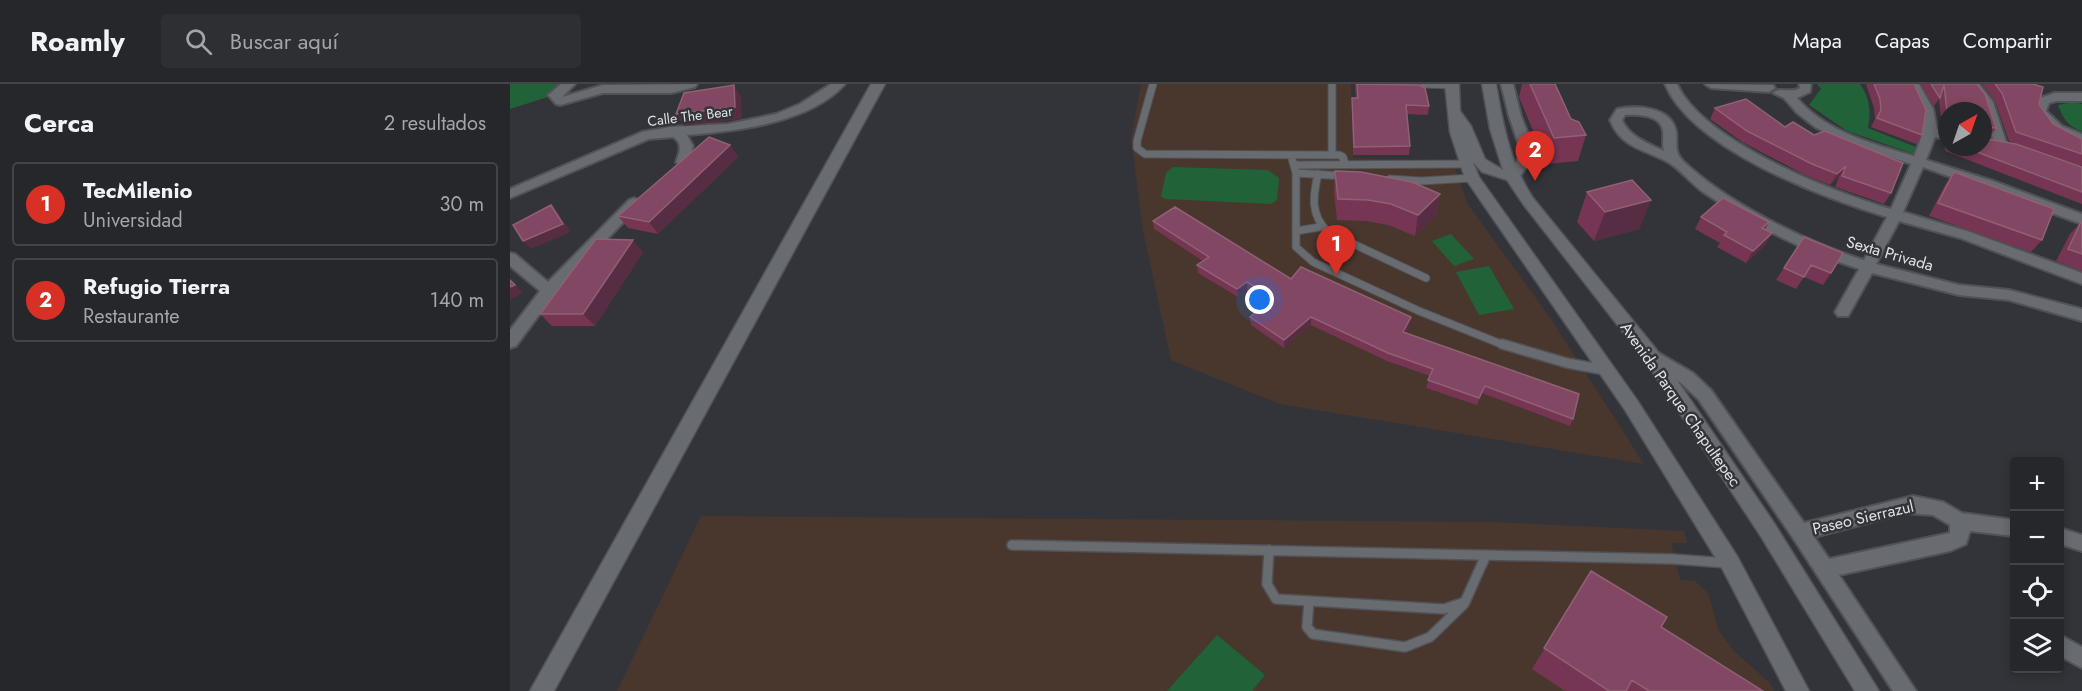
<!DOCTYPE html>
<html lang="es">
<meta charset="utf-8">
<style>
:root{--surface:#26272b;--page:#2e2f33;--text:#f1f3f6;--muted:#a4a5a9;--line:#424447;--accent:#d93025}
body{margin:0;font-family:Jost,sans-serif;background:var(--page);color:var(--text)}
.controls{position:absolute;right:18px;bottom:18px;display:grid;overflow:hidden;border-radius:6px;box-shadow:0 3px 9px #0003}
.controls button{width:54px;height:54px;display:grid;place-items:center;padding:0;border:0;border-bottom:2px solid var(--line);background:var(--surface);color:var(--text);font:30px sans-serif}
.compass{position:absolute;left:1428px;top:18px;width:54px;height:54px;border-radius:50%;background:var(--surface);box-shadow:0 3px 9px #0003;rotate:40deg}
.you{position:absolute;left:750px;top:216px;width:21px;height:21px;margin:-15px;border:4px solid #fff;border-radius:50%;background:#1a73e8;box-shadow:0 0 0 9px #1a73e833}
.badge{display:grid;place-items:center;width:39px;height:39px;border-radius:50%;background:var(--accent);color:#fff;font-size:20px;font-weight:700}
.pin{position:absolute;translate:-50% -50px;filter:drop-shadow(0 2px 3px #0008)}
.pin::after{content:'';position:absolute;top:32px;width:21px;height:18px;background:inherit;clip-path:polygon(0 0,100% 0,50% 100%)}
.list{margin:0;padding:0;list-style:none}
h2{display:flex;justify-content:space-between;align-items:center;height:78px;margin:0;padding:0 24px;font-size:26px}
h2 small{font-size:20px;font-weight:400;color:var(--muted)}
.list li{display:grid;grid-template-columns:39px 1fr auto;gap:18px;align-items:center;box-sizing:border-box;height:84px;margin:0 12px 12px;padding:0 12px;border:2px solid var(--line);border-radius:6px}
.list b{display:block;font-size:22px;white-space:nowrap}
.list p{margin:0;font-size:20px;white-space:nowrap;color:var(--muted)}
.list em{font-size:20px;font-style:normal;color:var(--muted)}
.icon{flex:none;width:33px;height:33px;fill:none;stroke:currentColor;stroke-width:2;stroke-linecap:round;stroke-linejoin:round}
.map{position:relative;flex:none;width:1572px;height:607px;overflow:hidden}
header{display:flex;align-items:center;gap:36px;box-sizing:border-box;height:84px;padding:0 30px;background:var(--surface);border-bottom:2px solid var(--line)}
header strong{font-size:28px}
nav{display:flex;gap:33px;margin-inline-start:auto;font-size:21px}
.search{width:420px;height:54px;background:var(--page);display:flex;align-items:center;gap:15px;box-sizing:border-box;padding:0 21px;border-radius:6px;color:var(--muted);font-size:22px}
main{display:flex}
aside{flex:1;background:var(--surface)}
.map>svg:first-child{display:block}
.education{fill:#49372e}
.green{fill:#216238}
.lines{fill:none;stroke-linecap:round;stroke-linejoin:round}
.lane-far1-casing{stroke:#515257;stroke-width:9}
.lane-casing{stroke:#515257;stroke-width:12}
.street-casing{stroke:#515257;stroke-width:4}
.secondary-casing{stroke:#515257;stroke-width:3}
.lane-far1{stroke:#686b70;stroke-width:7}
.lane{stroke:#686b70;stroke-width:9}
.street{fill:#686b70;fill-rule:evenodd}
.secondary{fill:#686b70;fill-rule:evenodd}
.wall{fill:#763553}
.shaded-wall{fill:#562d42}
.building{fill:#814763;stroke:#906077;stroke-width:1.5}
.labels{text-anchor:middle;stroke-width:5;stroke-linejoin:round;paint-order:stroke}
.far-street-label{font-size:14px;fill:#e0e1e5;stroke:#323439}
.street-label{font-size:16px;fill:#e0e1e5;stroke:#323439}
</style>
<header>
<strong>Roamly</strong>
<div class="search"><svg class="icon" aria-label="search" viewBox="0 0 24 24"><circle cx="10" cy="10" r="6"/><path d="M15 15l6 6"/></svg>Buscar aquí</div>
<nav><a>Mapa</a><a>Capas</a><a>Compartir</a></nav>
</header>
<main>
<aside>
<h2>Cerca<small>2 resultados</small></h2>
<ul class="list">
<li><span class="badge">1</span><div><b>TecMilenio</b><p>Universidad</p></div><em>30 m</em></li>
<li><span class="badge">2</span><div><b>Refugio Tierra</b><p>Restaurante</p></div><em>140 m</em></li>
</ul>
</aside>
<div class="map">
<svg width="1572" height="607" viewBox="0 0 1572 607">
<rect width="100%" height="100%" fill="#323439"/>
<path class="education" d="M631,0H841L843,74L943,77L957,119L1041,235L1134,380L770,320L661,276L633,147L621,54Z
M191,432L985,438L1174,447L1177,459H1161L1170,496L1185,497L1198,509L1209,547L1224,567L1260,599L1264,607H107Z"/>
<path class="green" d="M0,0H59L44,11L0,25Z
M1307,0H1350C1360,15 1361,27 1358,44L1411,65L1407,71L1337,47L1299,21L1311,5Z
M1563,18L1572,20V47C1558,43 1553,34 1548,21Z
M663,83L758,86L769,94L767,116L761,120L655,115L651,112L656,89Z
M941,150L964,175L944,182L922,157Z
M979,182L1004,225L969,231L946,188Z
M707,551L755,591L742,607H657Z"/>
<g class="lines">
<g class="lane-far1-casing">
<path id="lane-far1" d="M643,0L627,57V64L635,70L829,71L833,73L835,80
M822,0V71
M914,0L942,1
M781,71L786,89V163L803,178L909,227L996,262
M784,81L956,80
M786,89L834,92
M808,90C803,112 800,131 818,148L916,194
M880,95L911,97L962,94
M786,147L810,143"/>
</g>
<g class="lane-casing">
<path id="lane" d="M992,260L1057,279L1095,286
M502,461L1163,475L1217,479
M759,466L757,500L766,515L934,525L955,518L976,471
M799,517L797,543L803,550L895,563L920,553L954,520"/>
</g>
<g class="street-casing">
<path id="street" d="M51,0H65L52,13L93,1L187,0L185,3L161,9H93L50,21L46,20L38,11Z
M321,0H335C300,39 227,47 177,51L183,62L178,81L173,82L166,78C170,68 173,59 163,53L139,55L0,114V105L132,48L160,43L218,40L266,30L290,20Z
M991,0H1003L1011,32L1026,70L1007,96L1002,97L995,93L1012,70L999,32Z
M1155,0H1167C1192,57 1323,108 1381,125L1401,80L1326,54L1305,43L1287,29L1274,14L1263,9C1270,2 1281,10 1290,4L1289,0H1301L1300,8L1287,14C1316,48 1363,60 1404,72C1419,37 1415,32 1397,0H1409L1423,25L1427,45L1437,47V55L1425,53L1416,76L1483,97L1572,130V140L1413,83L1393,128L1460,148L1572,189V200L1450,154L1389,137L1366,180L1449,201L1499,206L1572,225V237L1499,216L1449,211L1362,189L1338,232H1328L1325,228L1349,185C1296,168 1243,141 1196,110C1183,102 1174,89 1161,80C1137,65 1112,66 1100,36L1107,25C1125,21 1161,22 1166,47C1168,58 1163,67 1173,77C1216,118 1297,159 1354,176L1377,133C1313,114 1182,65 1155,0ZM1115,31C1128,30 1151,31 1153,47C1154,54 1152,60 1154,67C1137,59 1120,53 1112,36Z
M1195,0L1263,1L1265,4L1259,8L1201,4Z
M1457,0H1469L1483,18L1497,61L1496,64H1486L1485,61L1471,18Z
M1545,9H1572V17H1546L1539,19L1536,27L1552,42L1572,50V58C1551,53 1536,45 1524,27L1530,14Z
M124,114L129,116L131,119L129,122L45,209L6,262L0,264V246L30,207L0,182V169L5,170L38,198L119,116Z
M1140,264L1183,289L1201,306L1294,439L1403,412L1433,418L1452,429L1504,436V452L1460,447L1456,460L1440,467L1329,491L1406,607H1383L1283,454L1189,316L1171,299L1134,274L1132,270L1134,266ZM1395,429L1423,431L1440,441V449L1319,475L1304,453Z
M1550,444L1572,451V467L1550,460Z
M1550,551L1572,563V584L1550,572Z"/>
</g>
<g class="secondary-casing">
<path id="secondary" d="M361,0H375L44,607H20Z
M935,0H949L950,27L961,42L975,75L993,86L980,45L972,0H986C993,41 1000,79 1023,114L1146,265L1264,439L1369,607H1345L1250,451L1134,275L1013,120L997,96L972,88L963,78L969,93L1127,316L1227,472L1299,607H1276L1213,486L1115,326L955,94L940,48Z"/>
</g>
<use href="#lane-far1" class="lane-far1"/>
<use href="#lane" class="lane"/>
<use href="#street" class="street"/>
<use href="#secondary" class="secondary"/>
</g>
<path class="wall" d="M845,0H889L919,22L918,31L897,30L900,62L899,71H843L842,23V14H846Z
M1012,0H1045L1061,35L1076,51L1068,77L1037,80L1009,13Z
M1356,0H1404L1412,51L1406,60L1361,43L1365,35L1364,24Z
M1410,0H1467L1486,44L1480,53H1478V55L1572,83V120L1435,67L1434,57L1437,52V63H1473L1437,27V46L1432,44L1429,15L1424,22Z
M1472,0H1523L1529,20L1543,40L1572,55V82L1499,57L1485,17Z
M1205,24L1275,43L1381,109L1374,120L1325,103L1329,93L1320,101L1295,91L1232,58L1200,35Z
M220,61L228,73L148,150L118,144L108,132Z
M825,87L930,110L926,131L905,152L878,141L856,137L827,136L824,108Z
M1444,88L1532,156L1521,168L1419,132L1435,101Z
M1077,108L1141,116L1129,145L1084,157L1067,138Z
M1191,133L1259,138L1255,146L1262,149L1255,161L1236,179L1207,163L1210,159L1185,145Z
M643,137L781,195L901,233L900,241L896,249L1063,335L1060,342L972,309L967,321L916,304L920,292L877,277L801,241L774,264L741,241L740,233L757,219L737,207L728,213L688,189L687,181L693,177L644,145Z
M1571,138H1572V187L1546,177L1560,150Z
M1294,153L1321,189L1313,201L1294,193L1286,205L1266,196Z
M133,168L85,242H42L30,230Z
M1081,487L1151,543L1253,607H1055L1022,585Z"/>
<path class="shaded-wall" d="M224,1L231,13L232,35L174,42L166,30Z
M220,61L228,73L148,150L139,138Z
M1336,82L1329,93L1320,101L1327,90Z
M930,110L926,131L905,152L908,131Z
M1141,116L1129,145L1084,157L1095,128Z
M41,121L48,129L61,148L21,165L13,157Z
M1262,149L1255,161L1236,179L1243,167Z
M123,156L133,168L85,242L73,230Z
M737,198V207L728,213L727,205Z
M5,201L13,209L0,216V203Z
M801,233V241L774,264V256Z
M901,233L900,241L892,256L893,248Z"/>
<path class="building" d="M847,0L909,1L915,4L919,22L896,21L900,62L844,63L842,14H848Z
M1020,0H1045L1061,35L1069,38L1076,51L1044,54Z
M1364,0H1404L1416,26L1412,51L1367,34L1371,26L1370,15Z
M1421,0H1467L1475,10L1486,44L1478,43V55L1506,60L1572,83V108L1454,63H1473V27H1437L1434,1L1430,14Z
M1485,0H1523L1533,3L1529,20L1543,40L1572,55V70L1506,48L1492,9Z
M224,1L225,23L166,30L174,9Z
M1236,15L1275,43L1283,38L1304,51L1315,47L1393,79L1381,109L1332,92L1336,82L1327,90L1302,80L1237,47L1205,24Z
M199,53L220,61L139,138L108,132Z
M825,87L851,88L902,98L930,110L908,131L881,120L858,116L828,115Z
M1444,88L1544,125L1532,156L1428,119Z
M1122,96L1141,116L1095,128L1077,108Z
M1213,114L1259,138L1252,144L1262,149L1243,167L1214,151L1217,148L1191,133Z
M41,121L53,140L13,157L3,141Z
M665,123L781,195L791,183L901,233L893,248L1069,310L1063,335L975,302L969,314L918,296L923,285L878,269L801,233L774,256L740,233L762,214L737,198L727,205L687,181L699,173L643,137Z
M1571,138H1572V170L1558,165Z
M1294,153L1333,169L1321,189L1301,181L1294,193L1274,184Z
M86,155L123,156L73,230H30Z
M0,196L5,201L0,203Z
M1081,487L1157,533L1151,543L1253,607H1139L1122,596L1116,607H1099L1034,564Z"/>
<g class="labels">
<g class="far-street-label">
<text transform="translate(180 32) rotate(-7)" y="5">Calle The Bear</text>
</g>
<g class="street-label">
<text transform="translate(1380 169) rotate(16)" y="6">Sexta Privada</text>
<text transform="translate(1171 320) rotate(55)" y="6">Avenida Parque Chapultepec</text>
<text transform="translate(1353 433) rotate(-13)" y="6">Paseo Sierrazul</text>
</g>
</g>
</svg>
<div class="controls">
<button>+</button>
<button>−</button>
<button><svg class="icon" aria-label="locate" viewBox="0 0 24 24"><circle cx="12" cy="12" r="6"/><path d="M12 2v4M12 18v4M2 12h4M18 12h4"/></svg></button>
<button><svg class="icon" aria-label="layers" viewBox="0 0 24 24"><path d="M12 4l9 5-9 5-9-5zM3 14l9 5 9-5"/></svg></button>
</div>
<svg class="compass" viewBox="-18 -18 36 36"><path d="M0-13l5 13h-10z" fill="#e53935"/><path d="M0 13l5-13h-10z" fill="#a4a5a9"/></svg>
<div class="you"></div>
<div class="pin badge" style="left:826px;top:191px">1</div>
<div class="pin badge" style="left:1025px;top:97px">2</div>
</div>
</main>
